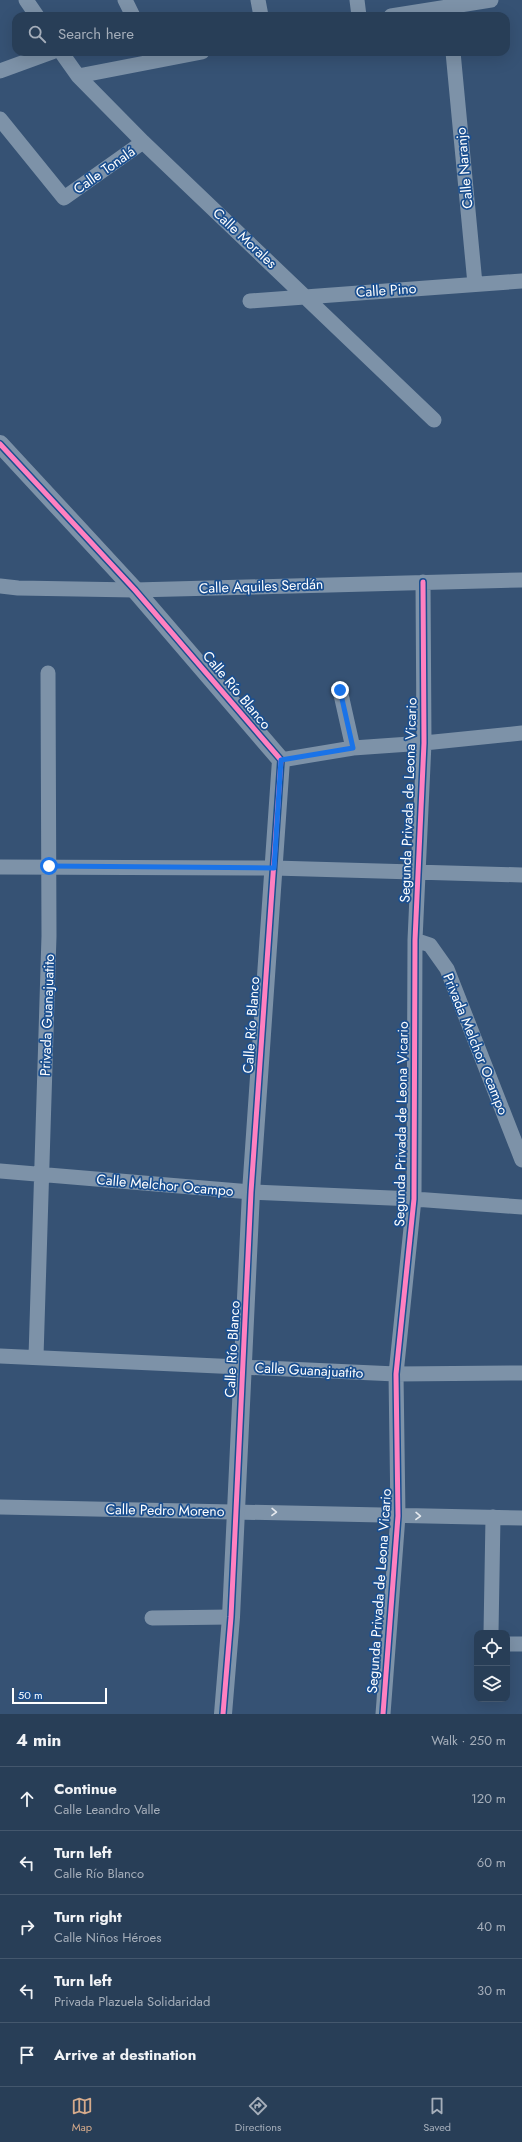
<!DOCTYPE html>
<meta charset="utf-8">
<style>
:root{--surface:#283e57;--page:#344961;--text:#f1f3f6;--muted:#a5aeba;--line:#44576d;--accent:#d6ab8b}
body{margin:0;font-family:Jost,sans-serif;background:var(--page);color:var(--text)}
.controls{position:absolute;right:12px;bottom:12px;display:grid;overflow:hidden;border-radius:8px;box-shadow:0 4px 16px #0002}
.controls button{width:36px;height:36px;display:grid;place-items:center;padding:0;border:0;border-bottom:1px solid var(--line);background:var(--surface);color:var(--text);font:20px sans-serif}
.scale{position:absolute;left:12px;bottom:10px;width:95px;box-sizing:border-box;padding-left:4px;border:2px solid #fff;border-top:0;font-size:11px;line-height:14px;white-space:nowrap;color:#fff;-webkit-text-stroke:3px #1b4f8f;paint-order:stroke}
.stop{position:absolute;width:12px;height:12px;margin:-9px;border:3px solid #1a73e8;border-radius:50%;background:#fff}
.stop.end{background:#1a73e8;border-color:#fff;box-shadow:0 1px 4px #0008}
.list{margin:0;padding:0;list-style:none}
h2{display:flex;justify-content:space-between;align-items:center;height:52px;margin:0;padding:0 16px;font-size:17px}
h2 small{font-size:13px;font-weight:400;color:var(--muted)}
.list li{display:grid;grid-template-columns:26px 1fr auto;gap:12px;align-items:center;box-sizing:border-box;height:64px;padding:0 16px;border-top:1px solid var(--line)}
.list b{display:block;font-size:15px;white-space:nowrap}
.list p{margin:0;font-size:13px;white-space:nowrap;color:var(--muted)}
.list em{font-size:13px;font-style:normal;color:var(--muted)}
.icon{flex:none;width:22px;height:22px;fill:none;stroke:currentColor;stroke-width:2;stroke-linecap:round;stroke-linejoin:round}
.map{position:relative;flex:none;width:522px;height:1714px;overflow:hidden}
.search{position:absolute;background:var(--surface);box-shadow:0 4px 16px #0002;left:12px;right:12px;top:12px;height:44px;display:flex;align-items:center;gap:10px;box-sizing:border-box;padding:0 14px;border-radius:12px;color:var(--muted);font-size:15px}
.sheet{height:372px;background:var(--surface)}
nav{display:flex;justify-content:space-around;align-items:center;box-sizing:border-box;height:56px;border-top:1px solid var(--line);background:var(--surface);font-size:11px;color:var(--muted)}
nav a{display:grid;justify-items:center;gap:2px}
nav .on{color:var(--accent)}
.map>svg:first-child{display:block}
.lines{fill:none;stroke-linecap:round;stroke-linejoin:round}
.minor{stroke:#7d92a8;stroke-width:15}
.tertiary{stroke:#7d92a8;stroke-width:18}
.cycleway-casing{stroke:#1b4f8f;stroke-width:8}
.cycleway{stroke:#ff80c0;stroke-width:5}
.oneway{stroke:#e5e9ee}
.route{stroke:#1a73e8;stroke-width:5}
.labels{text-anchor:middle;stroke-width:3.5;stroke-linejoin:round;paint-order:stroke}
.street-label{font-size:14px;fill:#fff;stroke:#1b4f8f}
</style>
<div class="map">
<svg width="522" height="1714" viewBox="0 0 522 1714">
<rect width="100%" height="100%" fill="#365274"/>
<g class="lines">
<path class="minor" d="M26,0L37,16
M125,0L133,16
M258,0L261,16
M357,0L359,16
M391,16L491,0
M61,52L78,76L143,142L434,420
M453,52L475,284
M0,71L52,52
M78,76L202,52
M0,119L64,198L143,142
M250,301L522,281
M0,586L18,588L135,590L522,580
M340,690L353,748
M281,760L353,748L424,743L522,733
M0,867L274,868L522,875
M415,940L430,945L447,969L522,1160
M0,1171L251,1192L414,1199L522,1207
M0,1356L396,1374L522,1373
M36,1357L49,936L48,673
M0,1507L522,1518
M152,1618L231,1617
M491,1633L493,1517
M507,1644H522
M383,1714L398,1516L396,1374L414,1199L415,940L424,743L423,582"/>
<path class="tertiary" d="M0,444L135,590L281,760L251,1192L231,1617L223,1714"/>
<g class="cycleway-casing">
<path id="cycleway" d="M0,444L135,590L281,760L251,1192L231,1617L223,1714
M383,1714L398,1516L396,1374L414,1199L415,940L424,743L423,582"/>
</g>
<use href="#cycleway" class="cycleway"/>
</g>
<defs><path id="oneway-chevron" d="M-2-3.5L2.5 0L-2 3.5" fill="none" stroke-width="1.6" stroke-linecap="round" stroke-linejoin="round"/></defs>
<g class="oneway">
<use href="#oneway-chevron" transform="translate(274 1512) rotate(1)"/>
<use href="#oneway-chevron" transform="translate(418 1516) rotate(1)"/>
</g>
<g class="lines">
<path class="route" d="M49,866L274,868L281,760L353,748L340,690"/>
</g>
<g class="labels">
<g class="street-label">
<text transform="translate(464 168) rotate(-95)" y="5">Calle Naranjo</text>
<text transform="translate(104 170) rotate(-35)" y="5">Calle Tonalá</text>
<text transform="translate(245 238) rotate(43)" y="5">Calle Morales</text>
<text transform="translate(386 290) rotate(-4)" y="5">Calle Pino</text>
<text transform="translate(261 586) rotate(-2)" y="5">Calle Aquiles Serdán</text>
<text transform="translate(237 690) rotate(50)" y="5">Calle Río Blanco</text>
<text transform="translate(408 800) rotate(-88)" y="5">Segunda Privada de Leona Vicario</text>
<text transform="translate(47 1015) rotate(-88)" y="5">Privada Guanajuatito</text>
<text transform="translate(251 1025) rotate(-86)" y="5">Calle Río Blanco</text>
<text transform="translate(476 1044) rotate(68)" y="5">Privada Melchor Ocampo</text>
<text transform="translate(401 1124) rotate(-89)" y="5">Segunda Privada de Leona Vicario</text>
<text transform="translate(165 1185) rotate(5)" y="5">Calle Melchor Ocampo</text>
<text transform="translate(232 1349) rotate(-87)" y="5">Calle Río Blanco</text>
<text transform="translate(309 1370) rotate(3)" y="5">Calle Guanajuatito</text>
<text transform="translate(165 1510) rotate(1)" y="5">Calle Pedro Moreno</text>
<text transform="translate(379 1591) rotate(-86)" y="5">Segunda Privada de Leona Vicario</text>
</g>
</g>
</svg>
<div class="controls">
<button><svg class="icon" aria-label="locate" viewBox="0 0 24 24"><circle cx="12" cy="12" r="6"/><path d="M12 2v4M12 18v4M2 12h4M18 12h4"/></svg></button>
<button><svg class="icon" aria-label="layers" viewBox="0 0 24 24"><path d="M12 4l9 5-9 5-9-5zM3 14l9 5 9-5"/></svg></button>
</div>
<div class="scale">50 m</div>
<div class="stop" style="left:49px;top:866px"></div>
<div class="stop end" style="left:340px;top:690px"></div>
<div class="search"><svg class="icon" aria-label="search" viewBox="0 0 24 24"><circle cx="10" cy="10" r="6"/><path d="M15 15l6 6"/></svg>Search here</div>
</div>
<section class="sheet">
<h2>4 min<small>Walk · 250 m</small></h2>
<ul class="list">
<li><svg class="icon" aria-label="ahead" viewBox="0 0 24 24"><path d="M12 20V5M6 11l6-6 6 6"/></svg><div><b>Continue</b><p>Calle Leandro Valle</p></div><em>120 m</em></li>
<li><svg class="icon" aria-label="left" viewBox="0 0 24 24"><path d="M17 20v-9H6M10 6l-5 5 5 5"/></svg><div><b>Turn left</b><p>Calle Río Blanco</p></div><em>60 m</em></li>
<li><svg class="icon" aria-label="right" viewBox="0 0 24 24"><path d="M7 20v-9h11M14 6l5 5-5 5"/></svg><div><b>Turn right</b><p>Calle Niños Héroes</p></div><em>40 m</em></li>
<li><svg class="icon" aria-label="left" viewBox="0 0 24 24"><path d="M17 20v-9H6M10 6l-5 5 5 5"/></svg><div><b>Turn left</b><p>Privada Plazuela Solidaridad</p></div><em>30 m</em></li>
<li><svg class="icon" aria-label="arrive" viewBox="0 0 24 24"><path d="M6 21V4h12l-3 4 3 4H6"/></svg><div><b>Arrive at destination</b></div></li>
</ul>
</section>
<nav>
<a class="on"><svg class="icon" aria-label="map" viewBox="0 0 24 24"><path d="M3 6l6-2 6 2 6-2v14l-6 2-6-2-6 2zM9 4v14M15 6v14"/></svg>Map</a>
<a><svg class="icon" aria-label="directions" viewBox="0 0 24 24"><path d="M12 3l9 9-9 9-9-9zM9 14v-3h6M13 9l2 2-2 2"/></svg>Directions</a>
<a><svg class="icon" aria-label="saved" viewBox="0 0 24 24"><path d="M7 4h10v16l-5-4-5 4z"/></svg>Saved</a>
</nav>
